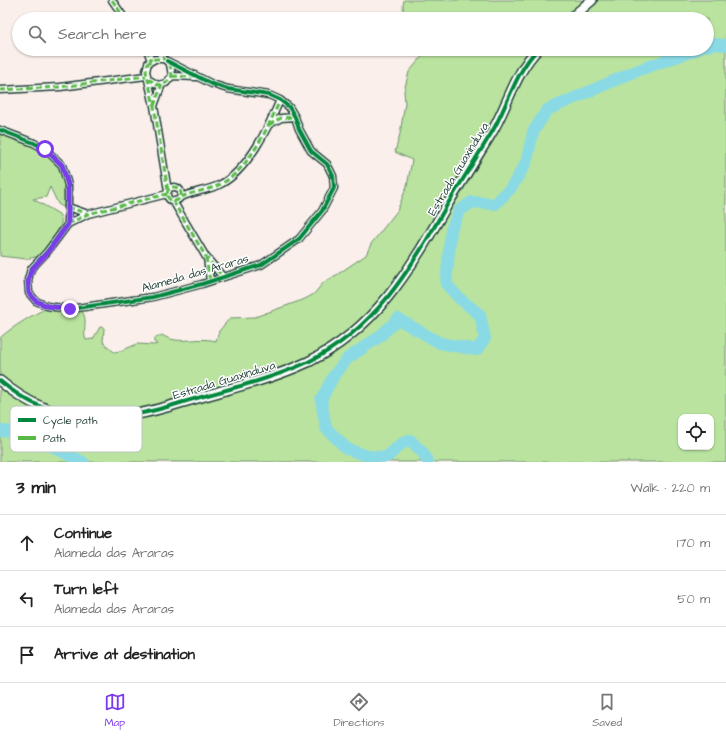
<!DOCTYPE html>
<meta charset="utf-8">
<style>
:root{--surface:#fff;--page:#f6f6f6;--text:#222;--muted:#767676;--line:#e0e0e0;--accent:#7c3aed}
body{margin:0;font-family:"Architects Daughter",sans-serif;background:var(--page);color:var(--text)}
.controls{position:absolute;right:12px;bottom:12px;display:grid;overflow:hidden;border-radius:8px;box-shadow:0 1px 3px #0004}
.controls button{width:36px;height:36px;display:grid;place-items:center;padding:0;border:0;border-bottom:1px solid var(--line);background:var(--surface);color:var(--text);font:20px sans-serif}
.stop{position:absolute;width:12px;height:12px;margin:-9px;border:3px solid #7c3aed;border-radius:50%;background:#fff}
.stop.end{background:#7c3aed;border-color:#fff;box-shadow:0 1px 4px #0008}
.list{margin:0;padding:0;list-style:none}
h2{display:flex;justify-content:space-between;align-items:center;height:52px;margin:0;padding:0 16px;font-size:17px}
h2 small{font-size:13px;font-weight:400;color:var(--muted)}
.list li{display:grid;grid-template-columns:26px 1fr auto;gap:12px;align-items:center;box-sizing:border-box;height:56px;padding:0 16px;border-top:1px solid var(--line)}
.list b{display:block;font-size:15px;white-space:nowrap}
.list p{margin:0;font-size:13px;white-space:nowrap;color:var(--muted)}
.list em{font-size:13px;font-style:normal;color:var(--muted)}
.icon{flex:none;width:22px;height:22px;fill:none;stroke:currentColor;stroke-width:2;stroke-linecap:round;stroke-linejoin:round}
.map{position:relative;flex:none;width:726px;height:462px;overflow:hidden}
.search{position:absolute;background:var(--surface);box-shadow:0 1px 3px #0004;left:12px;right:12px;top:12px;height:44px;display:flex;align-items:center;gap:10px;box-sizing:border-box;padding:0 14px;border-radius:22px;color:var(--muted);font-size:15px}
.sheet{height:220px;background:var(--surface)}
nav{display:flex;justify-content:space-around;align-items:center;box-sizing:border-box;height:56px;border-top:1px solid var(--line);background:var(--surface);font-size:11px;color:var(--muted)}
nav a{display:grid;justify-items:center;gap:2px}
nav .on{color:var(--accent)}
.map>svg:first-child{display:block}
.green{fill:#b9e39f;stroke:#6c906a;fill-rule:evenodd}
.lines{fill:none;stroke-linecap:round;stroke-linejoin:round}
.river{stroke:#8adae5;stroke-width:12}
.street-casing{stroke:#1f3d34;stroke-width:9}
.secondary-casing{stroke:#1f3d34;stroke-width:12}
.street{stroke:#fff;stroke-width:6}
.secondary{stroke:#fff;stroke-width:9}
.quiet{stroke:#58b947;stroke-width:3;stroke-dasharray:6 3;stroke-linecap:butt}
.cycleway-casing{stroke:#fff;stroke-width:6}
.cycleway{stroke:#00873e;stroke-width:4}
.route{stroke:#7c3aed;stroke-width:5}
.labels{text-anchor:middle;stroke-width:3;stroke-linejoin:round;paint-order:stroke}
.street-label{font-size:12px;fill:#1f3d34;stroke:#fff}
.key{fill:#fff;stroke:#bcc5c2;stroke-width:1}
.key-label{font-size:11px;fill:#1f3d34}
</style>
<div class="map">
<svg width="726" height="462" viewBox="0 0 726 462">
<rect width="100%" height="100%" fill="#faefea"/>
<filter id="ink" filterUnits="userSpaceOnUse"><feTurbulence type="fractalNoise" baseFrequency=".025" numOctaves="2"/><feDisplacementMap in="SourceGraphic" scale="8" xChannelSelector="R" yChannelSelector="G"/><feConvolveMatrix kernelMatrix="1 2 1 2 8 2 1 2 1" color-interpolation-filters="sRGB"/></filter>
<g filter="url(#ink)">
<path class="green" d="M404,0H726V462H0V338C8,330 40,309 50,308C56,307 63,308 69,308C74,309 80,308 83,313C88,321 82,332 86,340L93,339L100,327L104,328L103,342L114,352L121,351L137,344L155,345L157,344L154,342V339L162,335C179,346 196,336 216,341L219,331L230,318L255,317L305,299L314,294L323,283L338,274L366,255L371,244L397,211L407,186L412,160L395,152L400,134L405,103L404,91L409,72L424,54L423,49H707V19H404L403,5ZM681,417H711V447H681Z
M0,130L19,133L30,138L54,159L65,179L66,204L63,207L58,204L50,187L46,197L33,199L59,214C65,224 58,227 55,236C54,239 53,243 53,246L40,256L26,259L0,256Z"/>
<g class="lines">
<path class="river" d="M707,46L714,44L726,45
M0,431L23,432L83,462
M428,462L423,453L410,440L401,444L387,457L368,456L347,449L326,428L321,400L334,375L348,358L379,337L398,319L440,343L477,350L485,338L480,315L459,298L446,284L451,230L459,211L472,202L495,204L511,188L526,163L533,132L547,110L636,71L698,49"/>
<g class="street-casing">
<path id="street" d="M112,0L125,19
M147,49L151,61
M157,49L164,59
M172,76L196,77
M148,79L158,85L166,83L172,76L170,64L164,59H155L148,63L146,71L154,106L168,191
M0,90L60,87L146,76
M154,106L162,84
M270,124L281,118L295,117
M0,130L34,143L45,149L62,165L68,185V224L47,252L31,269L28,280L29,293L36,301L47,306L70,309L153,297L202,284L261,265L299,239L322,211L334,188L333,176L327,164L311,151L299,129L295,117L289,107L280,100L269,95L228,89L212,84L167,61
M167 194a7 7 0 1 1 14 0a7 7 0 1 1-14 0Z
M181,197C193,192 208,190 219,185C248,171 268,128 280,100
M173,201L206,257L223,277
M68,207L88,214
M68,224L88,214L167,194
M207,258L210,281"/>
</g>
<g class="secondary-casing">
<path id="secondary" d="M570,19L592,0
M0,381C57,429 114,424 180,403C223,390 267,381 308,362C377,328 410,269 447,205C461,182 475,160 489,137C507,109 514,73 538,49"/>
</g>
<use href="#street" class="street"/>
<use href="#secondary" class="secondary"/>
<path class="quiet" d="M112,0L125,19
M147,49L151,61
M157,49L164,59
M172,76L193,77
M148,79L158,85L166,83L172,76L170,64L164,59H155L148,63L146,71L154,106L168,191
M0,90L60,87L146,76
M154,106L162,84
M269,125L281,118L295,117
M167 194a7 7 0 1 1 14 0a7 7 0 1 1-14 0Z
M181,197C193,192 208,190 219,185C248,171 268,128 280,100
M173,201L206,257L223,277
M68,207L88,214
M68,224L88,214L167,194
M206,257L210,281"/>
<g class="cycleway-casing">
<path id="cycleway" d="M0,130L34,143L45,149L62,165L68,185V224L47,252L31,269L28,280L29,293L36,301L47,306L70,309L153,297L202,284L261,265L299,239L322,211L334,188L333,176L327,164L311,151L299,129L295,117L289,107L280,100L269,95L228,89L212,84L167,61
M0,381C57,429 114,424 180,403C223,390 267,381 308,362C377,328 410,269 447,205C461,182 475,160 489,137C507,109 514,73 538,49"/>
</g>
<use href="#cycleway" class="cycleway"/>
</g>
</g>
<g class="lines" filter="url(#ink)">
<path class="route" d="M45,149L62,165L68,185V224L48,252L32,269L28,280L29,293L36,301L47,306L70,309"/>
</g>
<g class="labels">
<g class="street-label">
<text transform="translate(458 169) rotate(-59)" y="4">Estrada Guaxinduva</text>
<text transform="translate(195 273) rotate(-16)" y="4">Alameda das Araras</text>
<text transform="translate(224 380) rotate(-17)" y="4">Estrada Guaxinduva</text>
</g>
</g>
<rect x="10" y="406" width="132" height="46" rx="6" class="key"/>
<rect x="18" y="418" width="18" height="4" fill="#00873e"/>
<rect x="18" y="436" width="18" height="4" fill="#58b947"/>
<g class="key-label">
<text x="43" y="424">Cycle path</text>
<text x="43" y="442">Path</text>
</g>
</svg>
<div class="controls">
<button><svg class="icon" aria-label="locate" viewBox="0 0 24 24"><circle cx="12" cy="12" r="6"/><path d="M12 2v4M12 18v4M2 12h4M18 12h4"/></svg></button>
</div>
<div class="stop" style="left:45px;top:149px"></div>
<div class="stop end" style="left:70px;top:309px"></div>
<div class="search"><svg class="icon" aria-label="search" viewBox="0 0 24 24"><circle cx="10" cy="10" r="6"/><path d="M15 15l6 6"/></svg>Search here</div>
</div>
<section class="sheet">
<h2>3 min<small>Walk · 220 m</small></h2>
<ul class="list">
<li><svg class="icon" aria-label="ahead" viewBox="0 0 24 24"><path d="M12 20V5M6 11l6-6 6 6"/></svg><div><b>Continue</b><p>Alameda das Araras</p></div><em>170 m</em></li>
<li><svg class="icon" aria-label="left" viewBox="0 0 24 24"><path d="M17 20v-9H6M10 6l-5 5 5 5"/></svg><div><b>Turn left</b><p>Alameda das Araras</p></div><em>50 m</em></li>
<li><svg class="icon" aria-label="arrive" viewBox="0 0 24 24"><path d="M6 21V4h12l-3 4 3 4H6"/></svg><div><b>Arrive at destination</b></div></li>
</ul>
</section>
<nav>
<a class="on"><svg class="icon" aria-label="map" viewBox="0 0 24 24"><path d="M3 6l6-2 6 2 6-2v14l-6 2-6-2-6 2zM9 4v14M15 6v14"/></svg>Map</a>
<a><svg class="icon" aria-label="directions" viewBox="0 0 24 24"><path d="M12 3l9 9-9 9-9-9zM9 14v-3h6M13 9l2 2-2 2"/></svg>Directions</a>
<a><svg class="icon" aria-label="saved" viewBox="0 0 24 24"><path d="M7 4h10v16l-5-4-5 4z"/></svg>Saved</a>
</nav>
